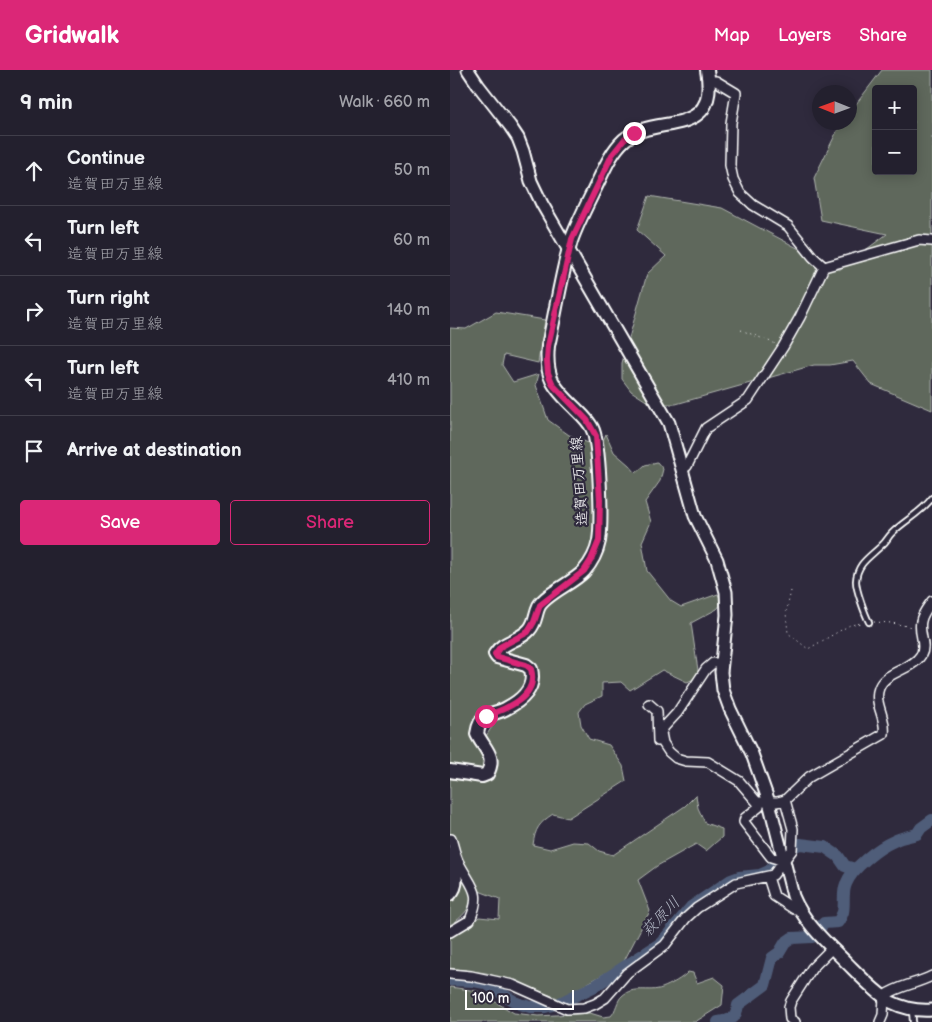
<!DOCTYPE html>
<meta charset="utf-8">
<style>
:root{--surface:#23202e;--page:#2b2836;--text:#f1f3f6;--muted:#a3a3aa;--line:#403e4a;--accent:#db2777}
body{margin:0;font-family:"Balsamiq Sans","Klee One",sans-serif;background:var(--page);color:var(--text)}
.controls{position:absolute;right:15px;top:15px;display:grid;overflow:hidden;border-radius:5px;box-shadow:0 2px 12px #0003}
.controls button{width:45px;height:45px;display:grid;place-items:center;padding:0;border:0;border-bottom:1px solid var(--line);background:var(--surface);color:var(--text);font:25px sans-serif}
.compass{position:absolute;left:362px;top:15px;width:45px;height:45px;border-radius:50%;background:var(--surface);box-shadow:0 2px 12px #0003;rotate:271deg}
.scale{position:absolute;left:15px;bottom:12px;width:109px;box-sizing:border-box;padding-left:5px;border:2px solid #fff;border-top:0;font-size:14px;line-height:18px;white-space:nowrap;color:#fff;-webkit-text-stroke:4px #2f2a3d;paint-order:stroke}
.stop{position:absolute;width:15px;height:15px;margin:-11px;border:4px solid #db2777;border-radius:50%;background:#fff}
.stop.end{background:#db2777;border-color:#fff;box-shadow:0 1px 5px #0008}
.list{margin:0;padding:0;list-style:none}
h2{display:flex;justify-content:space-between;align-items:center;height:65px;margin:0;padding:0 20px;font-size:21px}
h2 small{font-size:16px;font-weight:400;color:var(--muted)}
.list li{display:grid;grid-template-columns:32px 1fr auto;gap:15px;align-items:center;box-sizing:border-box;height:70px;padding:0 20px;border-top:1px solid var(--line)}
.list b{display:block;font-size:19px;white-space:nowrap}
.list p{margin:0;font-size:16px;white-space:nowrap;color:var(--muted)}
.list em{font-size:16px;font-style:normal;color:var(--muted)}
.actions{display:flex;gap:10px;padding:15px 20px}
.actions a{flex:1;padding:11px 0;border:1px solid var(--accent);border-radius:5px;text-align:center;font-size:18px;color:var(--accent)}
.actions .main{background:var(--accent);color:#fff}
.icon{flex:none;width:28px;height:28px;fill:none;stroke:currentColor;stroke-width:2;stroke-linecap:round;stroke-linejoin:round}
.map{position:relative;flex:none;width:482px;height:952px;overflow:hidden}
header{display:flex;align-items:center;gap:30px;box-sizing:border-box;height:70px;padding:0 25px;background:var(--accent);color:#fff}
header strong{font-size:24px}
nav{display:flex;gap:28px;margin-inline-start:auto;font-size:18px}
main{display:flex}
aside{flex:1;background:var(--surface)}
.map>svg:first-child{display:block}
.green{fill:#5f685c;stroke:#afb4ae;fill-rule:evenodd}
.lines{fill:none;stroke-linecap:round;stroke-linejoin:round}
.river{stroke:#505d79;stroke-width:12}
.service-casing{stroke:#fff;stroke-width:8}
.minor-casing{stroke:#fff;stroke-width:12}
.tertiary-casing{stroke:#fff;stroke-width:15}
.secondary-casing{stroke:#fff;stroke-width:16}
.path{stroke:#fff;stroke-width:1;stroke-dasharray:1 4;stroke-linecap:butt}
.service{stroke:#2f2a3d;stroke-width:4.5}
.minor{stroke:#2f2a3d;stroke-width:9}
.tertiary{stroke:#2f2a3d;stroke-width:11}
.secondary{stroke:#2f2a3d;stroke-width:12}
.route{stroke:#db2777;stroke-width:6}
.labels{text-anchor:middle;stroke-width:4.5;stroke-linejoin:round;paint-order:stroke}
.street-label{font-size:15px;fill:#fff;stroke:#2f2a3d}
.water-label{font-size:16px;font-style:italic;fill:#b0b6c3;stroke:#2f2a3d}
</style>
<header>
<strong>Gridwalk</strong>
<nav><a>Map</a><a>Layers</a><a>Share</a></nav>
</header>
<main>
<aside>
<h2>9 min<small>Walk · 660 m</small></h2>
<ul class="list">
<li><svg class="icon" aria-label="ahead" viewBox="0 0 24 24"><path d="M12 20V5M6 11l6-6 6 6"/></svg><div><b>Continue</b><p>造賀田万里線</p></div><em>50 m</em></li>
<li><svg class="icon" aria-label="left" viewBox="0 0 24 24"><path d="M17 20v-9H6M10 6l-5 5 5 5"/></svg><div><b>Turn left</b><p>造賀田万里線</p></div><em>60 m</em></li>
<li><svg class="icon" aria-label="right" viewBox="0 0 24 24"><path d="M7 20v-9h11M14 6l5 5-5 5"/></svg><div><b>Turn right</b><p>造賀田万里線</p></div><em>140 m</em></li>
<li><svg class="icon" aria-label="left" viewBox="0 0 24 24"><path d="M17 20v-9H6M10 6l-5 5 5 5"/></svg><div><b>Turn left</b><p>造賀田万里線</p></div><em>410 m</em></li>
<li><svg class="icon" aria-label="arrive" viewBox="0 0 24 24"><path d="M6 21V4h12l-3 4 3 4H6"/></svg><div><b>Arrive at destination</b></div></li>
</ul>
<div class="actions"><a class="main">Save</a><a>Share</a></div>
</aside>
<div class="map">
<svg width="482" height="952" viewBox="0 0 482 952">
<rect width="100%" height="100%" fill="#2f2a3d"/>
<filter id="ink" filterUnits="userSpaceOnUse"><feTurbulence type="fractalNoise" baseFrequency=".02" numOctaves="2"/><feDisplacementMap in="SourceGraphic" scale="10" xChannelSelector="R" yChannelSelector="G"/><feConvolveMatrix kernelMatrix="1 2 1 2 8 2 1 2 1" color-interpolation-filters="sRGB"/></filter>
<g filter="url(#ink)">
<path class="green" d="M432,0H482V340L421,314L403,291L380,295H364L226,334H201L181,321L172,309V293L197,204L216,186L187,160L199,126L272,138L389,200L437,164L371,150L364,108L391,53L400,52V42ZM426,19H463V101H426Z
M46,242L95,250L88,293L54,285L52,295L63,312L89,304L86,315L98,350L119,365L143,375L146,470L138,489L82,551L42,583L79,601L73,624L29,649L37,685L35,702L0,698V258L16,259Z
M156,364L164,382L179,395L186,403L195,395L207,392L213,399L210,411L195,432L201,452L192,472L197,501L221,531L231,537L268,524L272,533L267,539L241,553L249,607L237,612L212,600L180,620L171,612L152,613V626L135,634L129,642L131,655L139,669L159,675L173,696L176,711L118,748L103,744C89,753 85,759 83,775L100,779L123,772L139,773L149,781L163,785L235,736L246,725L248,738L255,753L272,759V767L256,781L246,774L207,796L188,810L200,841L173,893L119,924L108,928L36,903L0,898V866L19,856L29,847L49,849L50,829L29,821L12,788L4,767L0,764V709L24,712L33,711L45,688L36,666L50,644L78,628L84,597L55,584L57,578L94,536L148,487L150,377Z
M8,805L15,808C16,812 20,818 21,823C23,838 11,848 0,855V831H3L7,824Z
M238,902L243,903L247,913L264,907L274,915L272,935L245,952H0V917L27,921L64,943L88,946L140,943L153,947L161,946C166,941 167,930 172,926C183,915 199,923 212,918C220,915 233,908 238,902Z"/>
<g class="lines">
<path class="river" d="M0,910L24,911L35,913L67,933L80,937H95L110,933L145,916L211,873L241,837L281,810L289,807L310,805L319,801L323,797L327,786L336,780L350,774L375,777L388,786L395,796L405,799
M268,952C281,950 286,950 288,935L315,915L322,888L329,883L335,873L342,868L362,867L374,853L388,852C390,849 392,845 393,842C395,833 392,823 396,814C402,798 428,778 444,771C451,767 460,766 467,764L471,758L482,750"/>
<g class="service-casing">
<path id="service" d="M419,552C415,544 406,520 406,511C407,493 420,487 432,475C436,472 438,467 442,463C455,450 471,443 482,428
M462,940L463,952"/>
</g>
<g class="minor-casing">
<path id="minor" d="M259,11H266L286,23L281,53L280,95L283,109L290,123L303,135L338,156L363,187L374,197
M232,400L237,396L256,358L298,330L333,277L350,247L374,197L469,170L482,171
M272,593H263L256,599L227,643L214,657L211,663L213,673L219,682L226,688L236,691L258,692L289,711L307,732H327L335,730
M199,634L207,641L208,671
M309,733V737L295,748L294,752L321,787L334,791
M0,769H1C4,777 5,787 10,795C23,819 32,822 20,850L0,862
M318,807L324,826L344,839H348
M0,904L21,906L63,915L117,939L134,938L145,934L155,928L177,903L215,875L236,848L247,838L286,813L323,805L342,780L343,759L335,730L359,707L434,664C437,648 423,633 429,618C435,601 461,601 471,585C477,575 468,563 471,551C472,544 478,537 482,531
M345,952L340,949L339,937L341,931L362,898L382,878
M430,952L433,945L434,926C448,916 466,914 482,906"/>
</g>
<g class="tertiary-casing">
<path id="tertiary" d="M18,0L28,15L60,56L68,68L73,81L81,111L92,134L219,353L245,446L267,490L276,522L277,545L271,602L273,620L280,639L302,684L319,732L343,826C354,853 377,873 398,894C411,907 425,922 441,932C453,938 468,941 482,940"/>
</g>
<g class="secondary-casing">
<path id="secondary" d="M0,701L32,706L37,704C47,686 34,679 27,664C28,657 30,650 36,646C42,643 49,642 55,639C71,631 86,619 81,599L76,595L47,587L45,584C53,571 69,571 79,560C86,553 85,544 89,536C97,523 123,513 134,501C141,493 147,481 149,471C152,452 150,373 142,358C138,350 131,344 125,338C103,317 95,307 98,276C106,241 111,205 121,171C128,151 139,131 148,112C155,97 162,81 174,70C204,43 270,71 257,0
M0,783C3,796 11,813 0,824"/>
</g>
<path class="path" d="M291,260L326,274
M341,521L336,543L338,563L358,579L400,555L412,553
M424,552L442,553L462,557"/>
<use href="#service" class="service"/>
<use href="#minor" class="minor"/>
<use href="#tertiary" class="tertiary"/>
<use href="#secondary" class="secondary"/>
</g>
</g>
<g class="lines" filter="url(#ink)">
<path class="route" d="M36,646C56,639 89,627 81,599L76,595L47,587L45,584L50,577L78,562L84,552L90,535L134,501L141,490L149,471L150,430L146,366L137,350L103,315L98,303L97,290L98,276L122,169L162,85L174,70L184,63"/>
</g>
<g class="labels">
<g class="street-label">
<text transform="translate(129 411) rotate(-94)" y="5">造賀田万里線</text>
</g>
<g class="water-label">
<text transform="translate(210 846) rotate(-46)" y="6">萩原川</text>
</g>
</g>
</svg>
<div class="controls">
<button>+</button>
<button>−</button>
</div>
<svg class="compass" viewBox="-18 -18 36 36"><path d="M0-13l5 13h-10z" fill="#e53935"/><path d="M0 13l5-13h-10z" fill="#a3a3aa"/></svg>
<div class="scale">100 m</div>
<div class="stop" style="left:36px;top:646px"></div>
<div class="stop end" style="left:184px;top:63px"></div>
</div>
</main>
